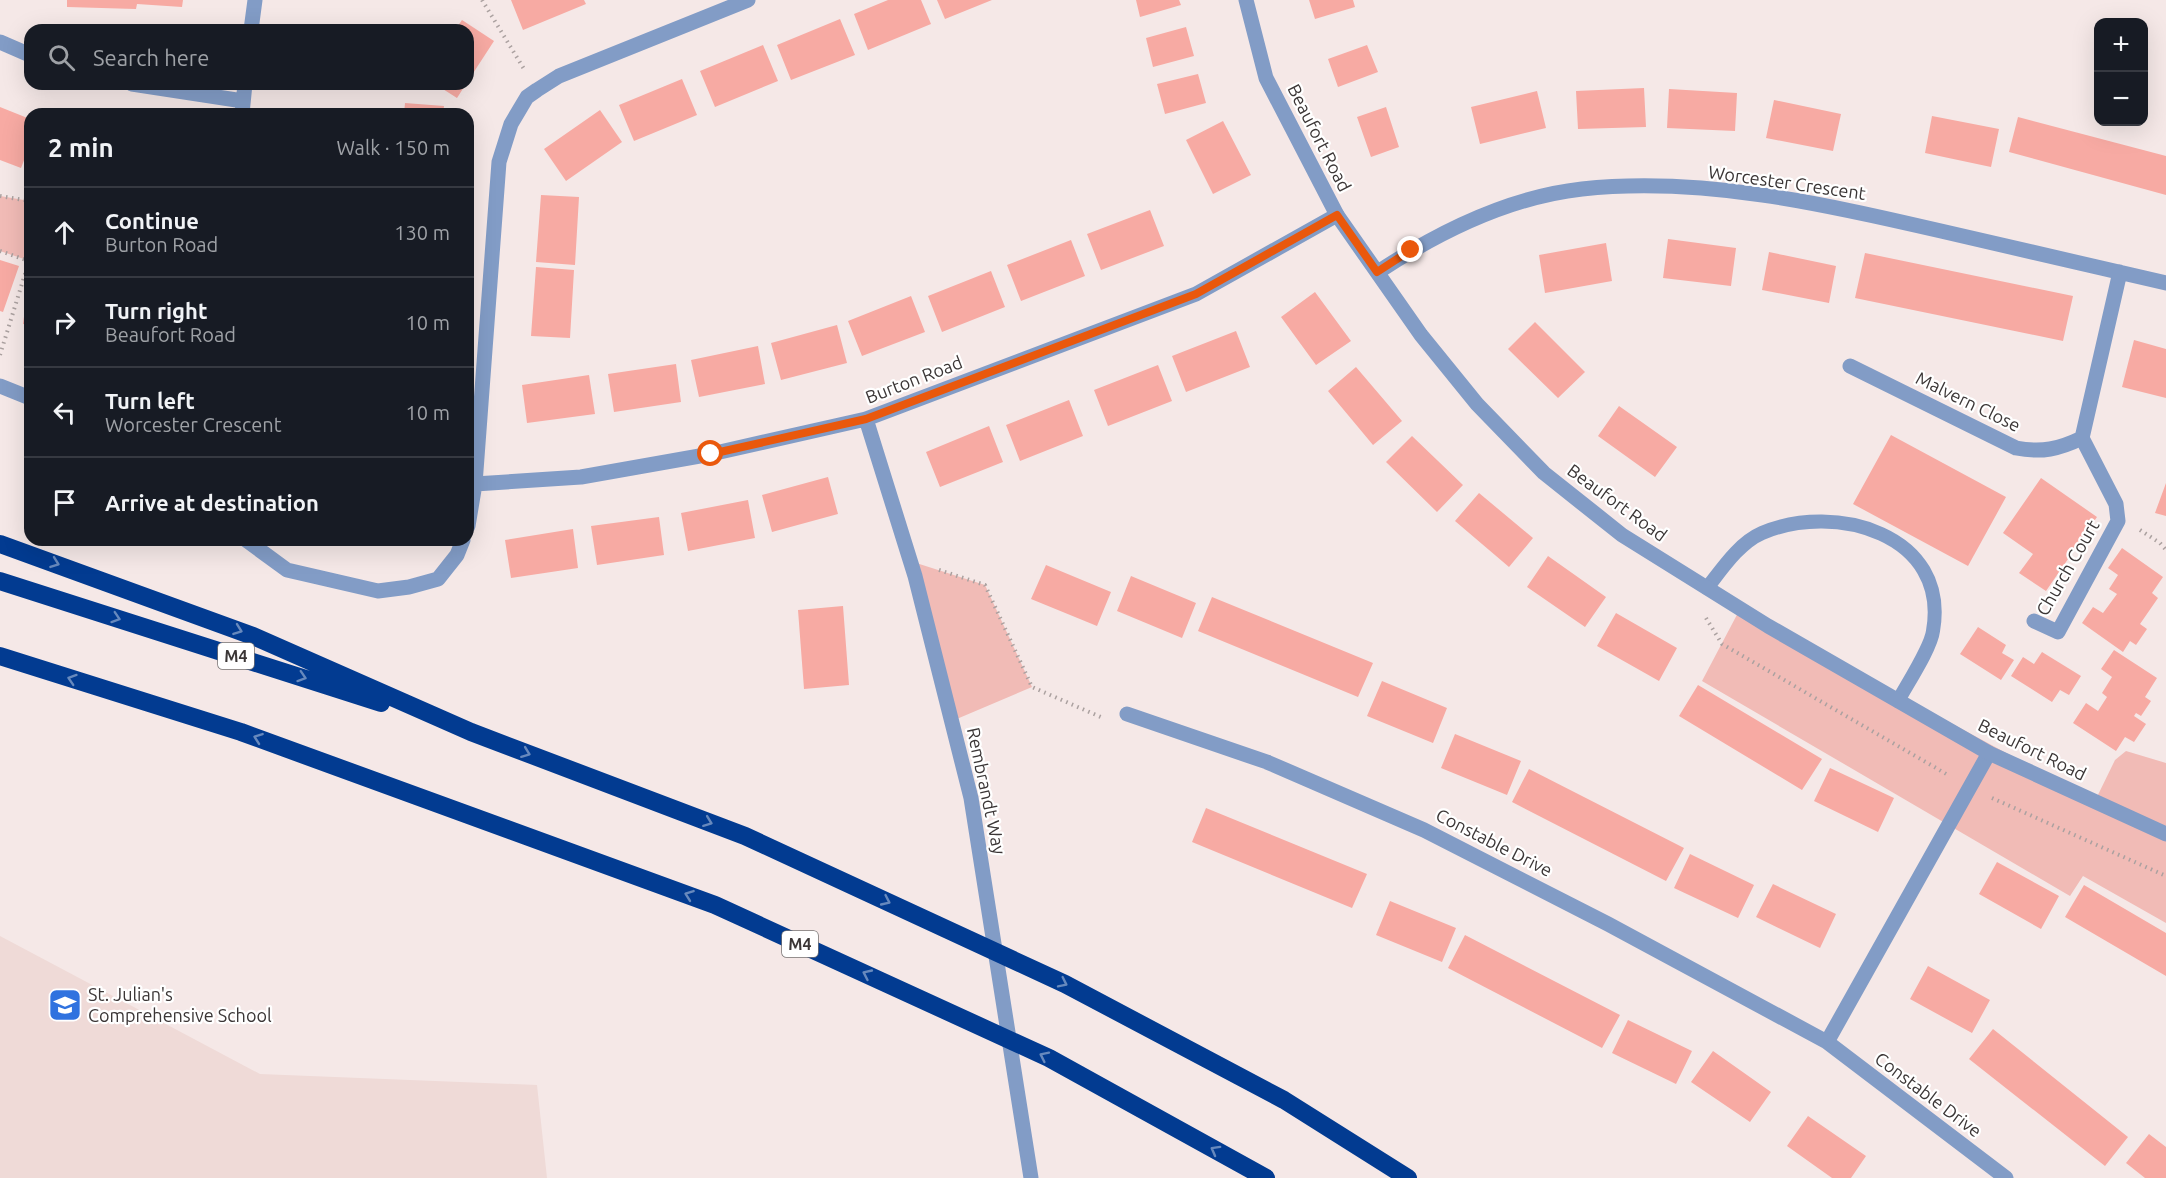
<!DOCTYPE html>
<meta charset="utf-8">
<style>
:root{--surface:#171b24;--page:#242831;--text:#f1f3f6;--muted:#9ea1a6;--line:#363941}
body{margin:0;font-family:Ubuntu,sans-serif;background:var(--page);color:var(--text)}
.controls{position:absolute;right:18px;top:18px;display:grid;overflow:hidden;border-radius:12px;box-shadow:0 6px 24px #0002}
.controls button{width:54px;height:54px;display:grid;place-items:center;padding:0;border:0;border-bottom:2px solid var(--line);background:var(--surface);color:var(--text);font:30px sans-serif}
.stop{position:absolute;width:18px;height:18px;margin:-14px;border:4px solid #ea580c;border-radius:50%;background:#fff}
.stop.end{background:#ea580c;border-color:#fff;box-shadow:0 2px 6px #0008}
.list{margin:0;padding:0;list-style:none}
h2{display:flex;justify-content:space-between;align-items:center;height:78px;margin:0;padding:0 24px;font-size:26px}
h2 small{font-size:20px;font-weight:400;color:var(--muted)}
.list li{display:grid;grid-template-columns:39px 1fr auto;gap:18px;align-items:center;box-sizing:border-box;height:90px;padding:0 24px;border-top:2px solid var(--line)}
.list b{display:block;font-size:22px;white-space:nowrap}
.list p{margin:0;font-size:20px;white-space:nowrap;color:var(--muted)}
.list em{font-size:20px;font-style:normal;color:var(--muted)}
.icon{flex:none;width:33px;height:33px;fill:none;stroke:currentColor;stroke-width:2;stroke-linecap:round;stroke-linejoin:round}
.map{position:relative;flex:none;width:2166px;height:1178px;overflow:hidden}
.search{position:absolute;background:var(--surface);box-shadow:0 6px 24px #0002;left:24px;top:24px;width:450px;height:66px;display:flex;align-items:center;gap:15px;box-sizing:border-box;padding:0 21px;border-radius:18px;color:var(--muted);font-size:22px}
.panel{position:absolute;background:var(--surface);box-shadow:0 6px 24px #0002;left:24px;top:108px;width:450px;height:438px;border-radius:18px}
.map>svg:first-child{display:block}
.built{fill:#efdad7}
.green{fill:#f1bbb6}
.building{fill:#f7aaa3}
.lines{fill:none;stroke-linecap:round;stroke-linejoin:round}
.path{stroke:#aba1a0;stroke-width:4;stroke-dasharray:1.5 4.5;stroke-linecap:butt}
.service{stroke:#829cc6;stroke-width:14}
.minor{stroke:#829cc6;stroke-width:15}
.tertiary{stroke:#829cc6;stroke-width:15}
.motorway{stroke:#023b91;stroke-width:18}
.oneway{stroke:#6789bd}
.route{stroke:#ea580c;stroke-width:8}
.labels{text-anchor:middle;stroke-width:4.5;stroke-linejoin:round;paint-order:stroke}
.shield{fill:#fff;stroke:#767272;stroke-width:1.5}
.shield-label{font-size:16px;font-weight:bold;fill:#3b3636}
.street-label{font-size:18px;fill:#3b3636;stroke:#fff}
.poi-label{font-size:18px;fill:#3b3636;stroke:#fff;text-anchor:start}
</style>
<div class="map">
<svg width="2166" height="1178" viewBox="0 0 2166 1178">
<rect width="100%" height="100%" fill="#f5e8e7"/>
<path class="built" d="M0,936L260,1074L537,1085L547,1178H0Z"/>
<path class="green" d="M0,196L30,201V261L0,251Z
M910,561L985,585L1032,687L952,721Z
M1740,609L2095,801L2115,760L2126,751L2166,763V923L2083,876L2070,896L1702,681Z"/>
<path class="building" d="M67,0H183L182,7L137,4L136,9L67,7Z
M511,0H584L586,4L523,30Z
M921,0L931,24L868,50L854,14L888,0Z
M937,0H992L945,19Z
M1136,0H1179L1181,5L1140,17Z
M1309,0H1353L1355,7L1315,19Z
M840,19L855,55L791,80L777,45Z
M462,20L494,41L468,81V30H455Z
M1186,27L1194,56L1153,67L1146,38Z
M763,45L778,81L715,107L700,71Z
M1367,45L1378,72L1338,87L1328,59Z
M1198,74L1206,103L1165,114L1157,84Z
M682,79L697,115L634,141L619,105Z
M435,84H466L457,98Z
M1644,88L1646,127L1578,129L1576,91Z
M1669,89L1737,93L1735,131L1667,128Z
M1537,91L1546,128L1480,144L1471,107Z
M1774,100L1841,114L1833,151L1766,138Z
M405,103L444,106L443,114H404Z
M0,107L30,119V145L21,168L0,160Z
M1386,107L1399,147L1371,157L1357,117Z
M600,110L622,142L566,181L544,149Z
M1932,116L1999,129L1991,167L1925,153Z
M2018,117L2166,156V195L2009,152Z
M1223,121L1251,175L1213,194L1186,140Z
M541,195L579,197L575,265L536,262Z
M1150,210L1164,246L1101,270L1087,234Z
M1668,239L1736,248L1731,286L1663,278Z
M1071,240L1085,276L1021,301L1007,265Z
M1606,243L1612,281L1545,293L1539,255Z
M1769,252L1836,266L1829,303L1762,290Z
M1865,253L2073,296L2063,341L1855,298Z
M0,260L19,266L3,312L0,311Z
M536,267L574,270L570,338L531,336Z
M991,271L1005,307L942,332L928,296Z
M28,287H30V325L23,324Z
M1315,292L1351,341L1316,365L1281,317Z
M911,296L925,332L862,356L848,321Z
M1535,322L1585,372L1558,398L1508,349Z
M837,325L847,363L781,380L771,343Z
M1236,331L1250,367L1186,392L1172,356Z
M2134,340L2166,349V398L2122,387Z
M758,346L765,384L699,397L691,360Z
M676,364L681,402L614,412L608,374Z
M1158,365L1172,401L1108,426L1094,390Z
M1356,367L1402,421L1373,445L1328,391Z
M589,375L595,414L527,423L522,385Z
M1069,400L1083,436L1020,461L1006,425Z
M1619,406L1677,447L1655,477L1598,436Z
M989,426L1003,462L940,487L926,452Z
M1891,435L2006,497L1968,566L1853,504Z
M1412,436L1463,485L1437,512L1386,462Z
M828,477L838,514L772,532L762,495Z
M2041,478L2097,517L2046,591L2019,573L2033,554L2003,533Z
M2166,483V516L2155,513Z
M1479,493L1533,538L1509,567L1455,521Z
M748,500L755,538L688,551L681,513Z
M659,517L664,555L597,565L591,526Z
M573,529L578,568L511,578L505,540Z
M2122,548L2163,577L2152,593L2158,598L2140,624L2147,629L2136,645L2130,641L2123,652L2082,623L2093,607L2103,613L2117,594L2109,589L2118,575L2108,568Z
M1548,556L1606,597L1585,627L1527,587Z
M1046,565L1111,592L1097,626L1031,599Z
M1131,576L1196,603L1182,638L1117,611Z
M1212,597L1373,663L1358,697L1198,631Z
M843,606L849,685L804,689L798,610Z
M1616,613L1677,648L1659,681L1597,646Z
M1978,627L2006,645L2002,653L2014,660L2001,680L1960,654Z
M2114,650L2157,678L2145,697L2151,701L2141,716L2136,713L2134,716L2146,724L2134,742L2125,737L2116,751L2073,723L2086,703L2098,711L2107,697L2102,693L2112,677L2101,669Z
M2042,652L2081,676L2069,695L2060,690L2052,702L2011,676L2023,657L2034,664Z
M1382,681L1447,708L1433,743L1367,716Z
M1698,685L1822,759L1802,790L1679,716Z
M1455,734L1521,761L1507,795L1441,768Z
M1830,768L1894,798L1878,832L1814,801Z
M1529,769L1684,848L1666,881L1512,802Z
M1206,808L1367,874L1352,908L1192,842Z
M1690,854L1754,885L1738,918L1674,888Z
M1997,862L2059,896L2041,929L1979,894Z
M1773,884L1836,914L1820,948L1756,917Z
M2084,885L2166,933V976L2065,917Z
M1390,901L1456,928L1442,962L1376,935Z
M1465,935L1620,1015L1602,1048L1448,968Z
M1928,966L1990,1000L1972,1033L1910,999Z
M1628,1020L1692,1051L1676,1084L1612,1053Z
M1993,1029L2128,1137L2105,1166L1969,1059Z
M1713,1051L1771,1092L1750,1122L1691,1082Z
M1808,1116L1866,1156L1851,1178H1832L1787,1146Z
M2149,1134L2166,1147V1178H2145L2126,1163Z"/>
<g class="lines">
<path class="path" d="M482,0L524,69
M0,196L30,201
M0,251L29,261
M0,355L29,261
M2140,530L2160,543L2166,550
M939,570L985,585L1032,687L1103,718
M1706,618L1722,644L1948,775
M1992,798L2166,876"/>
<path class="service" d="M1707,588C1722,569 1739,543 1762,533C1835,502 1950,534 1933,631C1931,648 1907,684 1898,701"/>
<path class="minor" d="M251,30L255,0
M0,42L30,55
M132,84L243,101
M242,114L245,84
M1378,272C1437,233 1510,197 1582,189C1701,176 1825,204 1941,231C2016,248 2091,265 2166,283
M1850,366L2016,448C2042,453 2059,449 2082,438L2120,272
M0,386L30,398
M866,419L915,576L971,798L1031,1178
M475,484L581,477L711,454L866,419L1196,294L1337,215
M468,526L475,484L499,162L511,124L527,97L537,90L559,76L748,0
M246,540L287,570L378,591L409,587L438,579L457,555L463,540
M2034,621L2058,632L2118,521L2116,504L2082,438
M1127,714L1267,762L1424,830L1608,924L1827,1042L2006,1178
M1827,1042L1989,753"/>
<path class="tertiary" d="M1246,0L1266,78L1337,215L1421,335L1477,404L1544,473L1622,535L1768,626L1989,753L2166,834"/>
<path class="motorway" d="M0,544L253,636L471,732L745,836L1065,984L1284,1100L1408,1178
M0,581L381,703
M0,656L241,732L715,905L1049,1058L1266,1178"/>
</g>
<defs><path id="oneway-chevron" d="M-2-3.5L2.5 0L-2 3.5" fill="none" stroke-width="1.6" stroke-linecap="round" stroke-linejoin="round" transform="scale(1.5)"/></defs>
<g class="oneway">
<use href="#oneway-chevron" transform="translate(55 563) rotate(20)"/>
<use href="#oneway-chevron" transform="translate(116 618) rotate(18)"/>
<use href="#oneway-chevron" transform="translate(238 630) rotate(20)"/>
<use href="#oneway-chevron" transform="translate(302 677) rotate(18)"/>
<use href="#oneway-chevron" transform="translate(72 679) rotate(-162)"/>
<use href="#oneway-chevron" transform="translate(258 738) rotate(-160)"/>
<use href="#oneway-chevron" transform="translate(526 753) rotate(21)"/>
<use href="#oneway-chevron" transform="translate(708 822) rotate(21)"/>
<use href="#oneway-chevron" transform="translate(689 895) rotate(-160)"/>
<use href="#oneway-chevron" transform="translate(886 901) rotate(25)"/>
<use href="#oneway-chevron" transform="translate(867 974) rotate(-155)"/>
<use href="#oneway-chevron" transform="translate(1063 983) rotate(26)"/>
<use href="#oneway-chevron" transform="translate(1044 1056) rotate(-154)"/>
<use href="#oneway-chevron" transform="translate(1215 1150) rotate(-151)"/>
</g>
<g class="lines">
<path class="route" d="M711,454L866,419L1196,294L1337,215L1377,272L1411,250"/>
</g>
<defs>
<g id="school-square" transform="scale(1.725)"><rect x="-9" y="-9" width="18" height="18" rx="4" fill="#3072df" stroke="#fff"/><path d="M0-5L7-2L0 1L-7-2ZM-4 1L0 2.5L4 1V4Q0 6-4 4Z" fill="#fff"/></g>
</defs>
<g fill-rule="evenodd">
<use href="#school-square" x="65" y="1005"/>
</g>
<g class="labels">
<g class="shield">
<rect x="218" y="643" width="36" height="26" rx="4.5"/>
<rect x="782" y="931" width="36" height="26" rx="4.5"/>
</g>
<g class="shield-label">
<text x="236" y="662">M4</text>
<text x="800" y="950">M4</text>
</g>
<g class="street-label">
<text transform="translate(1319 138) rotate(63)" y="6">Beaufort Road</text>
<text transform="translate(1787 183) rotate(8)" y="6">Worcester Crescent</text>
<text transform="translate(914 380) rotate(-21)" y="6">Burton Road</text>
<text transform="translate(1968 402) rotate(26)" y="6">Malvern Close</text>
<text transform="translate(1617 503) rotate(36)" y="6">Beaufort Road</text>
<text transform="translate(2068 568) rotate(-60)" y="6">Church Court</text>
<text transform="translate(2032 750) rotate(26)" y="6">Beaufort Road</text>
<text transform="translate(986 791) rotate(78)" y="6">Rembrandt Way</text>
<text transform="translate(1494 843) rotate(27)" y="6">Constable Drive</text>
<text transform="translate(1928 1095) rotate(37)" y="6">Constable Drive</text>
</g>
<g class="poi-label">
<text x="88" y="1001">St. Julian's<tspan x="88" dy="21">Comprehensive School</tspan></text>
</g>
</g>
</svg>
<div class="controls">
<button>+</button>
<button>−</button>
</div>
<div class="stop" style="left:711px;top:454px"></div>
<div class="stop end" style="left:1411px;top:250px"></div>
<div class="search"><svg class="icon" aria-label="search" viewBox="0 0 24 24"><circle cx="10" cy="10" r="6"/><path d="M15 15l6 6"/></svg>Search here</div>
<section class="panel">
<h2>2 min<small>Walk · 150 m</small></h2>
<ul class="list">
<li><svg class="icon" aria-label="ahead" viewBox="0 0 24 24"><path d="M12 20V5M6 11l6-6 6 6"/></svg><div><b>Continue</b><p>Burton Road</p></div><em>130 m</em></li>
<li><svg class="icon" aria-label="right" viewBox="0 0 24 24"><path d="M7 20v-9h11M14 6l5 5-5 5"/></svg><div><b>Turn right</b><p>Beaufort Road</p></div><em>10 m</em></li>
<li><svg class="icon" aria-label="left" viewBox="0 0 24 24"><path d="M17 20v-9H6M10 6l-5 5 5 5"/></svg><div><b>Turn left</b><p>Worcester Crescent</p></div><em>10 m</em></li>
<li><svg class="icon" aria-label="arrive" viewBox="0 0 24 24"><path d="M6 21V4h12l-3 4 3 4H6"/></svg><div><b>Arrive at destination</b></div></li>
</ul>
</section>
</div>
